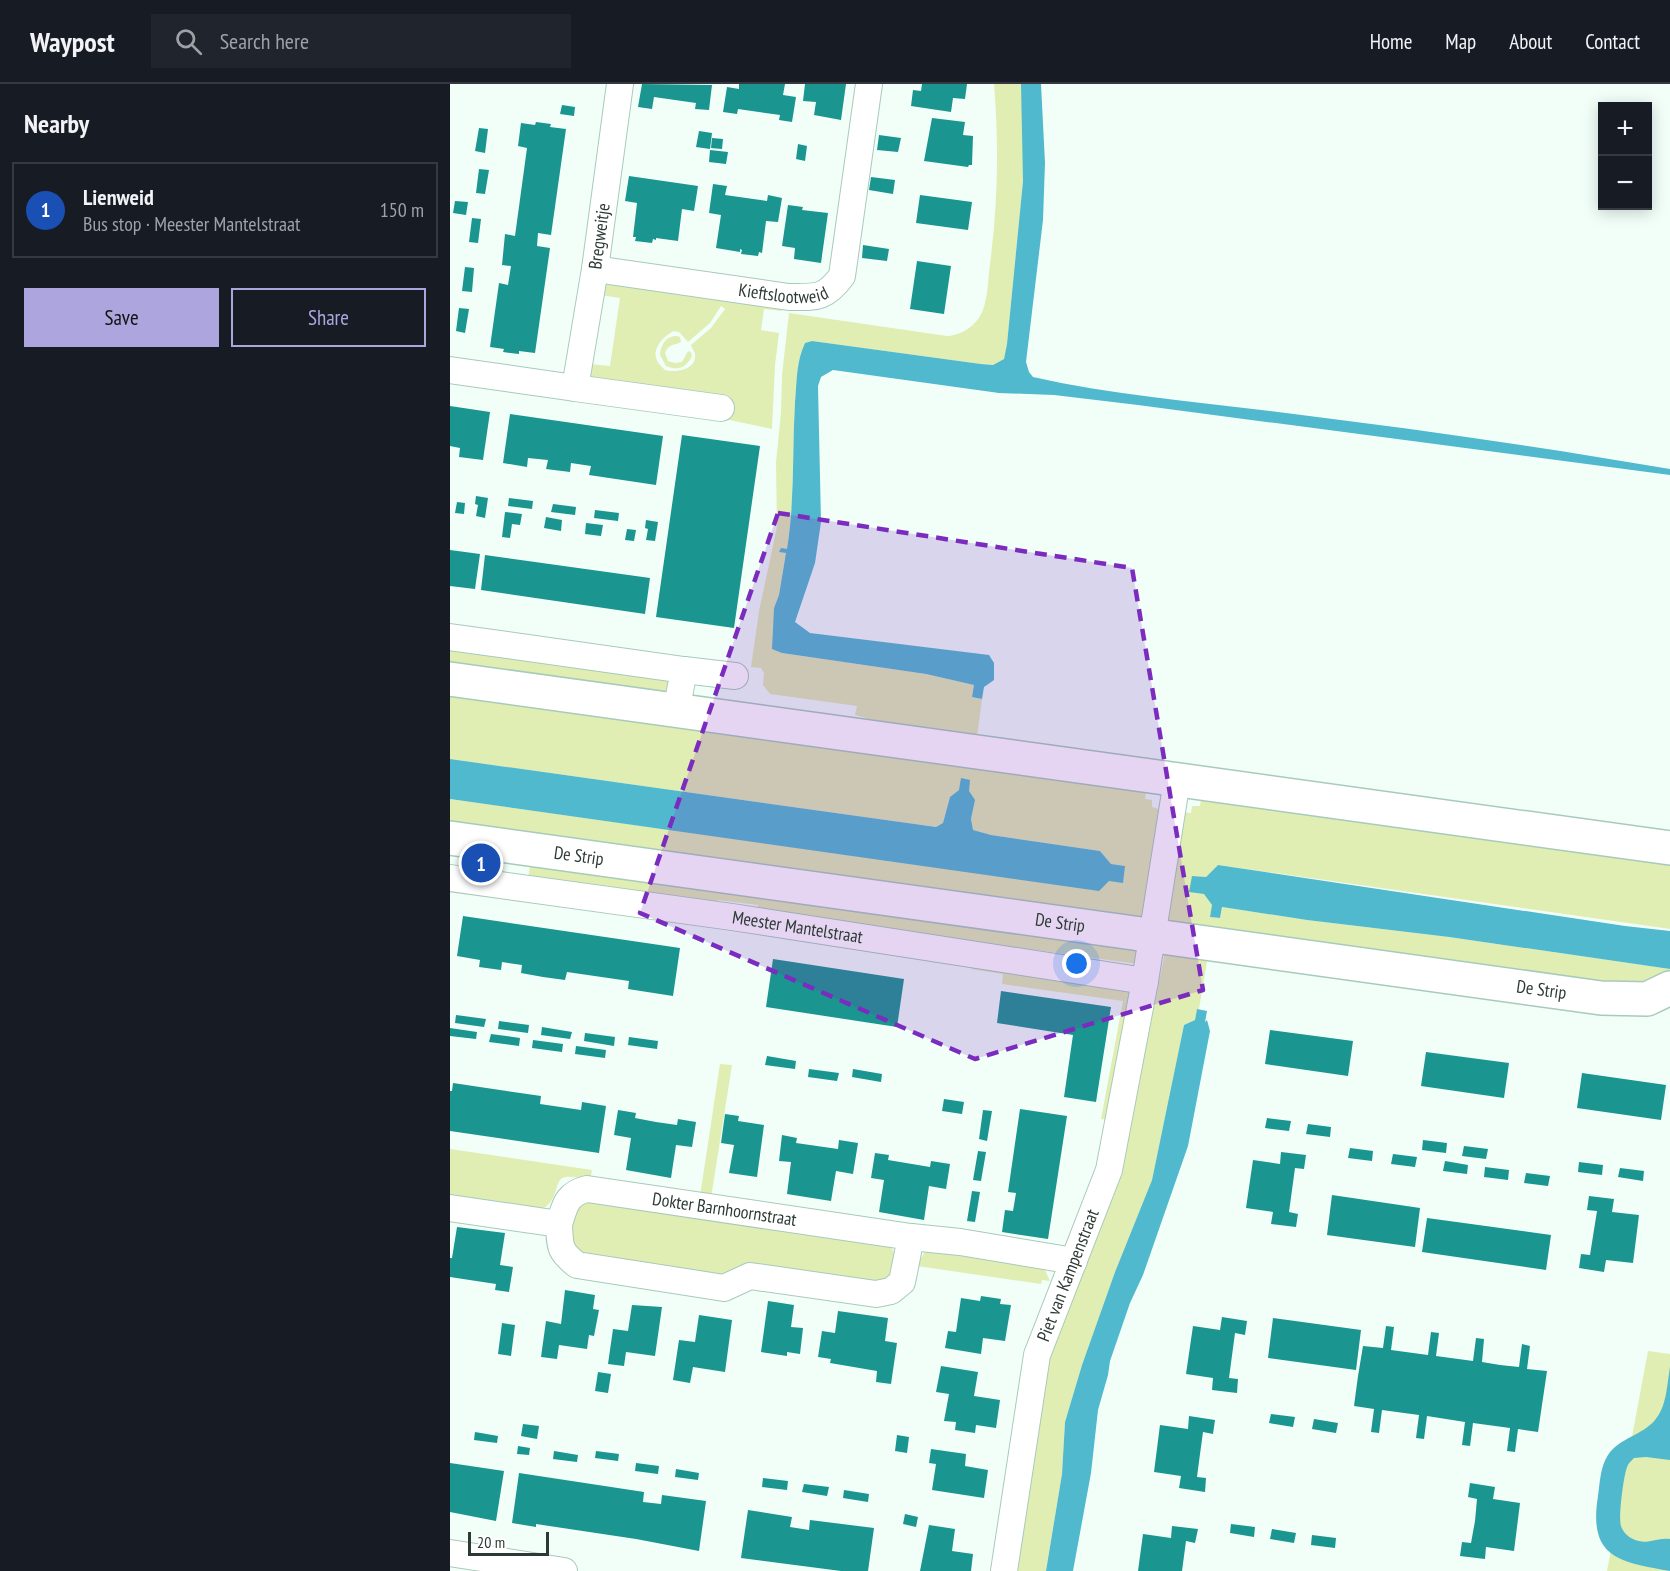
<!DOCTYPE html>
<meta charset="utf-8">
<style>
:root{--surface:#171b24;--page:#20242c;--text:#f1f3f6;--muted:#9ea1a6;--line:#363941;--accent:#ada5dd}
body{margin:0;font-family:"PT Sans Narrow",sans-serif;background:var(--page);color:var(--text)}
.controls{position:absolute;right:18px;top:18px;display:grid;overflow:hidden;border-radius:0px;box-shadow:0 3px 15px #0003}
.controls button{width:54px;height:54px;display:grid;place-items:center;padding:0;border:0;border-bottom:2px solid var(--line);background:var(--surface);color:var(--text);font:30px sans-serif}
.scale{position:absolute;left:18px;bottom:15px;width:81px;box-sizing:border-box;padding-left:6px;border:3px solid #2d3a34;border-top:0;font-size:16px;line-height:21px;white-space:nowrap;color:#2d3a34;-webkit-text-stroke:4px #fff;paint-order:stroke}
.you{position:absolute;left:627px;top:880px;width:21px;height:21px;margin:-15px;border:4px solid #fff;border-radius:50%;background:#1a73e8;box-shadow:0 0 0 9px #1a73e833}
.badge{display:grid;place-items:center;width:39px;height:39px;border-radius:50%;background:var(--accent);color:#fff;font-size:20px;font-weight:700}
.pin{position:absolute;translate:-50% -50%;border:3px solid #fff;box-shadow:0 2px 6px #0006}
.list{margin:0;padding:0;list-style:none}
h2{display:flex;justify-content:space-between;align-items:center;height:78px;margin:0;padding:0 24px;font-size:26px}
h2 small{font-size:20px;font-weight:400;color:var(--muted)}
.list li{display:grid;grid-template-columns:39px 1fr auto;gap:18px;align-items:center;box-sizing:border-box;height:96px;margin:0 12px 12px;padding:0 12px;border:2px solid var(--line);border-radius:0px}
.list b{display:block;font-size:22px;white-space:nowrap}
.list p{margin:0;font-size:20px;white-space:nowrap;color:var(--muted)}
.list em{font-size:20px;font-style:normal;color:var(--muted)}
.actions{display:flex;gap:12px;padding:18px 24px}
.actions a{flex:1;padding:14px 0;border:2px solid var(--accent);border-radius:0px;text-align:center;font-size:21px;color:var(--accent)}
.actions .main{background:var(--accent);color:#111}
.icon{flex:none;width:33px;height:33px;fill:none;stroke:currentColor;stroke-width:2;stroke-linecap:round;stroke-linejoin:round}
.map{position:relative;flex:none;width:1220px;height:1487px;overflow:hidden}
header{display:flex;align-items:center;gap:36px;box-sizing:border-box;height:84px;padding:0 30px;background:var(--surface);border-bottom:2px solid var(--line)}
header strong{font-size:28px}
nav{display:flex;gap:33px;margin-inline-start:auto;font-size:21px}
.search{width:420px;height:54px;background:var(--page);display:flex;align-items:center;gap:15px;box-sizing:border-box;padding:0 21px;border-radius:0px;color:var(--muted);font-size:22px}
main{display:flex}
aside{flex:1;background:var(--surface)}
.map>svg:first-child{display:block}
.green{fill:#e0eeb3;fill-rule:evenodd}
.water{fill:#51b9ce}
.building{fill:#1b958f}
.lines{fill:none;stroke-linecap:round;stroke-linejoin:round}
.minor-casing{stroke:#a8cabb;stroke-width:28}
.tertiary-casing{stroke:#a8cabb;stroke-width:36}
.minor{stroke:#fff;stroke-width:26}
.tertiary{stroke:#fff;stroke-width:33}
.marked{fill:#7b2cbf;fill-opacity:0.2;stroke:#7b2cbf;stroke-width:4.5;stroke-dasharray:12 8;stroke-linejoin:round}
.labels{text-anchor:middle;stroke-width:4.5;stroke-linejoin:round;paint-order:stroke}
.street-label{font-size:18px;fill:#2d3a34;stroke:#fff}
</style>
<header>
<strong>Waypost</strong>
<div class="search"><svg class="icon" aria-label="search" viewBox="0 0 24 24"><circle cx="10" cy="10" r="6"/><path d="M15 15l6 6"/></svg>Search here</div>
<nav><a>Home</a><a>Map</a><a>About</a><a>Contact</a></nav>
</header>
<main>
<aside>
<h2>Nearby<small></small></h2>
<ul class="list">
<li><span class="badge" style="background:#1a4fb4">1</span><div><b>Lienweid</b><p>Bus stop · Meester Mantelstraat</p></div><em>150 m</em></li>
</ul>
<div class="actions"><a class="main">Save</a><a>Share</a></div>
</aside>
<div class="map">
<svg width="1220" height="1487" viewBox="0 0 1220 1487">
<rect width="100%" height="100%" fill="#f1fff8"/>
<path class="green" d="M544,0H571L573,10V97L557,260L554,275L543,281L531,280L362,257L355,259C346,278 347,297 345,318C342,367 345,416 337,465L330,468L336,469L329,511L324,524L332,569L476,590L524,601L522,613L532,615L527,653L457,645L405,631L407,622L320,610L313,601L314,589L311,584L301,583L309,527L327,443L326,379L331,328L332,291L339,229L497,252C513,251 527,241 533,226C538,212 538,195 540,180C548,120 549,60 544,0Z
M162,197L333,219L332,227L314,225L311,246L329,249L325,281L322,345L275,335L138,296L140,280L160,282L170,214L150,211L153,203ZM271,222L275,225L261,244L241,261C242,264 244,267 245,270C247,286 226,289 215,286C212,283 207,278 206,274C203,263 215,251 224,247L229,248L238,258L260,239Z
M227,252L230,253L231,258C224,262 219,259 215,269L218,277L225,279L232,278L238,267L241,268L242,272C236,284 228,287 216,282L210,271C211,260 216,252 227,252Z
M0,563L224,595L222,605L214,613L0,587Z
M0,602L696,707L695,715L702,716V723L709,725L693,843L0,746V715L649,806L675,782L661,780L650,767L541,751L523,746L521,735L525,716L509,706L500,713L493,739L486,743L0,675Z
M751,715L1220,773V845L768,781L756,793L742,792L762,821L760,833L770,834L772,823L857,836L999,853L1220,885V896L1192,906L716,846L733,728L741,729L742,722H750Z
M81,775L690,857L687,880L307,827L308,821L268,816L267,821L78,795Z
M759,866L749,925L747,926L745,936L734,941L702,1096L665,1188L632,1281L615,1338L612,1390L596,1487H564L601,1265L678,1055L715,868Z
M528,881L685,904L660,1036L651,1035L673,917L552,900L553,890L521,885Z
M270,980L282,981L261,1114L250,1112Z
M0,1065L142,1086L140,1096C133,1095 124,1092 116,1093C102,1094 112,1118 88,1127L0,1115Z
M135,1117L440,1162C452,1177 444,1187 434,1199L276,1193L133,1173C129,1168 123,1163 122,1157C119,1144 125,1126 135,1117Z
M483,1164L594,1184L600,1197L592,1196L591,1200L467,1182L474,1169Z
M1198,1267L1220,1270V1487H1157Z"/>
<path class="water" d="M571,0H591L595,79L593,136L576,278L579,288L583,293C666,312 752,318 836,329C965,345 1093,363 1220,385V391L688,321L604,311L549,309L383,286L371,293L368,302L371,438L365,479L345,538L360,549L539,571L544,579V596L534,603L532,615L522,613L524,601L476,590L332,569L322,565L324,524L329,511L336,469L329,468L331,464L337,465C345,416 342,367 345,318C347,297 346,278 355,259L362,257L531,280L543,281L554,275L557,260L573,97Z
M0,675L486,743L493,739L500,713L509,706L511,694L520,696L519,707L525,716L521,735L523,746L541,751L650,767L661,780L675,782L673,799L659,797L649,807L0,715Z
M768,781L1175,842L1220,847V885L999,853L857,836L772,823L770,834L760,833L762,821L754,810L739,808L742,792L756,793Z
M747,925L757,927L755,938L757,936L760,947L738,1062L693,1191L680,1219L660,1277L658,1291L648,1326L641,1389L623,1487H596L612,1390L615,1338L632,1281L665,1188L702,1096L734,941L745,936Z
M1220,1283V1376L1196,1373L1184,1374C1184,1374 1178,1380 1178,1381C1174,1387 1168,1435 1171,1442C1173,1448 1178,1453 1183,1455C1197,1462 1206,1453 1220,1455V1487C1169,1478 1138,1474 1148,1412C1150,1399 1150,1383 1158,1371C1169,1354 1193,1351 1205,1336C1217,1322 1217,1300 1220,1283Z"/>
<path class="building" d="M192,0L262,1L259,26L245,25L246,19L204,13L202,25L188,23Z
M289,0H335L333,11L346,13L342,38L329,36L330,31L288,25L287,30L273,28L277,3L289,5Z
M355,0H396L391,36L364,31L366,18L353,17Z
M472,0H517L515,15L503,14L501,28L461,22L463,6L471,7Z
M112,21L125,23L124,32L110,30Z
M482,34L515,38L513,51L523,52L522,81H519L518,83L474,77Z
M86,38L101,40L100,43L116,45L101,151L88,149L87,162L100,164L85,269L69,267V270L53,268L54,265L40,263L49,199L58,201L61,182L52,181L55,150L65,152L77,64L68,62L71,39L85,41Z
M29,44L38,45L35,69L25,67Z
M249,47L262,49L260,65L246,63Z
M429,51L451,54L448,68L427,66Z
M262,54L273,55L272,65L261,64Z
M348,60L357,62L355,77L346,75Z
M260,66L278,68L276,80L259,78Z
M29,85L39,86L35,110L26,109Z
M179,92L248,102L244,127L232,125L228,157L206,154V156L203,155L202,159L185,157L186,153H183L187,119L175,117Z
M421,93L445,96L443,110L419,106Z
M263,100L277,102L275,111L317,117L318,111L332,114L328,138L316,137L312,169L309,168L308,172L291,170L292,166L290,165V168L266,164L271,131L259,129Z
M470,111L522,118L518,146L466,139Z
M5,117L18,118L16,131L3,129Z
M338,121L353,123L352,126L378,129L371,179L344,175L345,164L332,162Z
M22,134L31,135L28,159L19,158Z
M413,161L439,165L437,177L412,174Z
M467,177L501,182L494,230L460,225Z
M15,183L24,184L22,208L12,207Z
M9,224L19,225L15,249L6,247Z
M0,322L40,328L33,376L9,373L10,364L0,362Z
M60,330L213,352L206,401L139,391L141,382L121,379L120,388L96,385L98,376L78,374L77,383L53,379Z
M232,351L310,362L284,544L206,533Z
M26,412L38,414L35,434L26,432L28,421L25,420Z
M59,414L83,417L82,425L58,422Z
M7,418L15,419L14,430L5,429Z
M103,420L126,423L125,431L101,428Z
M145,426L169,429L168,437L144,434Z
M55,428L72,430L70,441L62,440L60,454L52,453Z
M96,433L112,436L111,447L94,444Z
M196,436L208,438L205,457L196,456L198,445L195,444Z
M136,439L153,441L151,452L135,450Z
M177,445L186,446L184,457L175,456Z
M0,466L30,470L25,505L0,502Z
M35,471L200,494L195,530L31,506Z
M13,832L230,864L223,912L178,905L179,897L117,888L115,896L93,893L71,889L72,881L52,878L51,886L29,883L30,876L7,872Z
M323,875L454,895L447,943L316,923Z
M551,907L661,923L646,1018L614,1013L623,951L547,939Z
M6,931L36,935L34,943L5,939Z
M49,937L79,941L78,949L48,945Z
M92,943L122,948L120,955L91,951Z
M0,944L27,948L26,955L0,952Z
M820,946L903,957L898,992L815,980Z
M135,949L165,953L164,962L134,957Z
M41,950L70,954L69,962L39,958Z
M179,953L208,957L207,965L178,961Z
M83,956L113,960L112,968L82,964Z
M126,962L156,966L155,974L125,970Z
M976,968L1059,979L1054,1014L971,1002Z
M317,972L346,977L345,985L315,981Z
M359,985L389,989L387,997L358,993Z
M403,985L432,990L431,998L402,993Z
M1132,989L1216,1001L1211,1036L1127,1024Z
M3,999L91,1012L90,1020L131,1026L132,1018L156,1022L149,1069L0,1047V1007H2Z
M494,1015L514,1018L512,1030L492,1027Z
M570,1025L617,1032L598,1155L552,1148L555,1126L563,1127L566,1109L558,1108Z
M168,1026L186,1029L185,1034L206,1038L227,1041L228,1035L246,1038L242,1063L226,1061L221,1094L176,1086L181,1054L164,1051Z
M533,1026L542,1027L537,1057L529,1055Z
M275,1030L289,1032L288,1037L314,1041L307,1093L279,1089L284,1061L271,1059Z
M817,1034L841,1037L839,1047L815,1044Z
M858,1040L881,1043L880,1053L856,1050Z
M332,1051L347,1054L346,1059L388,1065L389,1056L408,1059L403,1090L386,1087L381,1117L337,1110L341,1078L329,1077Z
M973,1056L997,1059L996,1069L972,1066Z
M1014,1062L1038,1065L1036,1075L1012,1072Z
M900,1064L923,1067L922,1077L898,1074Z
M528,1067L536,1068L531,1097L523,1096Z
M831,1068L856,1071L854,1085L845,1084L839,1128L848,1130L846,1143L821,1140L823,1128L796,1124L803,1076L830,1080Z
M425,1069L439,1071L438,1076L480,1083L481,1077L500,1080L496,1105L479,1102L474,1136L429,1128L434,1096L421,1094Z
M943,1070L967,1073L965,1083L941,1080Z
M995,1077L1018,1081L1017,1090L993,1087Z
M1129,1078L1153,1081L1152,1091L1128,1088Z
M1035,1083L1059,1086L1058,1096L1034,1093Z
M1170,1084L1194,1087L1193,1097L1168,1093Z
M1076,1089L1100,1092L1098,1102L1074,1099Z
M522,1107L530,1108L525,1138L517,1137Z
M882,1111L970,1124L965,1163L877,1151Z
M1139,1112L1164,1115L1162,1128L1189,1131L1183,1179L1156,1176L1154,1188L1129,1184L1131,1170L1140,1171L1147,1127L1137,1126Z
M977,1134L1101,1151L1096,1186L972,1168Z
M7,1143L55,1149L50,1181L63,1183L59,1208L45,1206L46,1200L0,1193V1174H2Z
M115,1206L145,1211L143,1225L149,1226L144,1252L139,1251L137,1265L109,1261L107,1275L91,1273L96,1237L111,1240Z
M531,1212L551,1215L550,1220L561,1221L555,1257L533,1254L531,1270L495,1264L498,1247L506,1248L511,1214L530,1217Z
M318,1217L344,1221L341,1243L353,1244L350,1270L337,1268V1272L311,1268Z
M182,1221L212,1223L205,1272L176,1268L174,1282L158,1280L163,1245L178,1247Z
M388,1227L438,1234L435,1257L447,1259L441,1300L426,1298L427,1287L380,1279L381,1275L368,1273L372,1247L385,1249Z
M249,1231L282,1236L275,1288L243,1283L240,1299L223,1296L229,1256L245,1258Z
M772,1233L797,1237L795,1251L785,1249L779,1294L788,1295L787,1309L762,1306L763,1294L736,1290L743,1242L770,1246Z
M823,1234L911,1246L906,1286L818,1274Z
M52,1239L65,1241L61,1272L48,1270Z
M936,1242L944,1243L941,1266L978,1271L981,1248L989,1249L986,1272L1023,1277L1026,1254L1034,1255L1032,1278L1050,1281L1069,1283L1072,1260L1080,1262L1077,1285L1097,1287L1088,1348L1068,1345L1065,1368L1057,1367L1060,1344L1023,1339L1020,1362L1012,1361L1015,1338L977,1332L974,1355L966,1354L969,1331L932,1326L929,1349L921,1348L924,1325L904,1322L908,1292L913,1262L933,1264Z
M491,1282L528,1288L524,1312L550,1316L546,1344L526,1341L525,1349L505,1346L506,1338L494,1337L499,1310L486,1308Z
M148,1288L161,1290L158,1309L145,1307Z
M821,1330L845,1333L843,1343L819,1339Z
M739,1332L765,1336L763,1350L753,1348L750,1370L747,1393L756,1394L755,1408L729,1404L731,1392L704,1388L710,1341L738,1345Z
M864,1335L888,1339L886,1349L862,1345Z
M73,1340L89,1342L87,1355L71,1352Z
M25,1348L48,1352L47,1359L24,1356Z
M447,1351L459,1353L457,1369L445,1367Z
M68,1362L80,1364L79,1371L67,1370Z
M481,1365L516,1370L515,1382L538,1386L534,1414L482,1406L486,1380L479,1379Z
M104,1367L128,1371L127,1378L103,1375Z
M146,1367L169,1370L168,1377L145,1374Z
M0,1379L54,1387L46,1437L0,1428Z
M186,1379L209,1382L208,1390L185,1387Z
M226,1385L249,1389L248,1396L225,1393Z
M69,1389L194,1408L193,1418L211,1420L212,1411L256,1417L249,1467L186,1455L86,1440V1443L62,1439Z
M313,1394L338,1397L337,1406L312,1403Z
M1020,1399L1045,1403L1043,1415L1070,1419L1064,1467L1036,1463L1035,1475L1010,1472L1012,1458L1021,1459L1025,1437L1027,1415L1018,1413Z
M354,1400L379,1403L377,1412L352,1408Z
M394,1406L419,1410L418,1418L393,1414Z
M298,1426L342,1433L340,1443L359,1446L360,1436L424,1444L418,1487H391L291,1474Z
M455,1430L468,1433L466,1443L453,1440Z
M781,1440L805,1443L804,1453L780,1449Z
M479,1441L505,1445L502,1467L523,1470L521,1487H470Z
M722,1442L748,1445L745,1459L736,1457L732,1487H688L693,1450L721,1454Z
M822,1445L846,1449L844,1459L820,1455Z
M862,1451L886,1454L885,1464L861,1461Z"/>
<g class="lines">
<g class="minor-casing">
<g id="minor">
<path id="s1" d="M145,185L339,213C366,213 375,215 392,192L419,0"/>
<path id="s2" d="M0,286L125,304L145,185L170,0"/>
<path d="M125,304L271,324"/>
<path d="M0,553L234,586L226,628"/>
<path d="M234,586L285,592"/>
<path id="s3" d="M0,794L282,833L695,897"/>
<path id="s4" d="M0,1124L109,1140C115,1122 116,1110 137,1105L461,1153L510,1158L624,1177"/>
<path d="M109,1140C110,1163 109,1167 127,1181L274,1204L300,1192L426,1210L441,1207L452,1198L461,1153"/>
<path d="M0,1469L114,1487"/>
<path id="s5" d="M554,1487L587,1271L659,1086L695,897L727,696"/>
</g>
</g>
<g class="tertiary-casing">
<g id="tertiary">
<path d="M0,595L1220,764"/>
<path id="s6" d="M0,754L1151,914L1197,915L1220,904"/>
</g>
</g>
<use href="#minor" class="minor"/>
<use href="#tertiary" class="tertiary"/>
</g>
<path class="marked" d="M328,429L682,484L753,906L525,975L190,829Z"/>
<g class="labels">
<g class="street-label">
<text dy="6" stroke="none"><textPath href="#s2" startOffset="280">Bregweitje</textPath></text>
<text dy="6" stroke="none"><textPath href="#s1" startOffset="190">Kieftslootweid</textPath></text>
<text dy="6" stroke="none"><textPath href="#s6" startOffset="130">De Strip</textPath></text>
<text dy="6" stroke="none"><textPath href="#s6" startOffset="616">De Strip</textPath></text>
<text dy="6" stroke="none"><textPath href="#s3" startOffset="351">Meester Mantelstraat</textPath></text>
<text dy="6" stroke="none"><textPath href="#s6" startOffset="1102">De Strip</textPath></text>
<text dy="6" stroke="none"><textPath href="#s4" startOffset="297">Dokter Barnhoornstraat</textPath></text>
<text dy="6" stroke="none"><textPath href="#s5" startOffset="304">Piet van Kampenstraat</textPath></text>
</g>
</g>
</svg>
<div class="controls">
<button>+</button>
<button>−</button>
</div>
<div class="scale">20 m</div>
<div class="you"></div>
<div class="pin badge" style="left:31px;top:779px;background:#1a4fb4">1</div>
</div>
</main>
